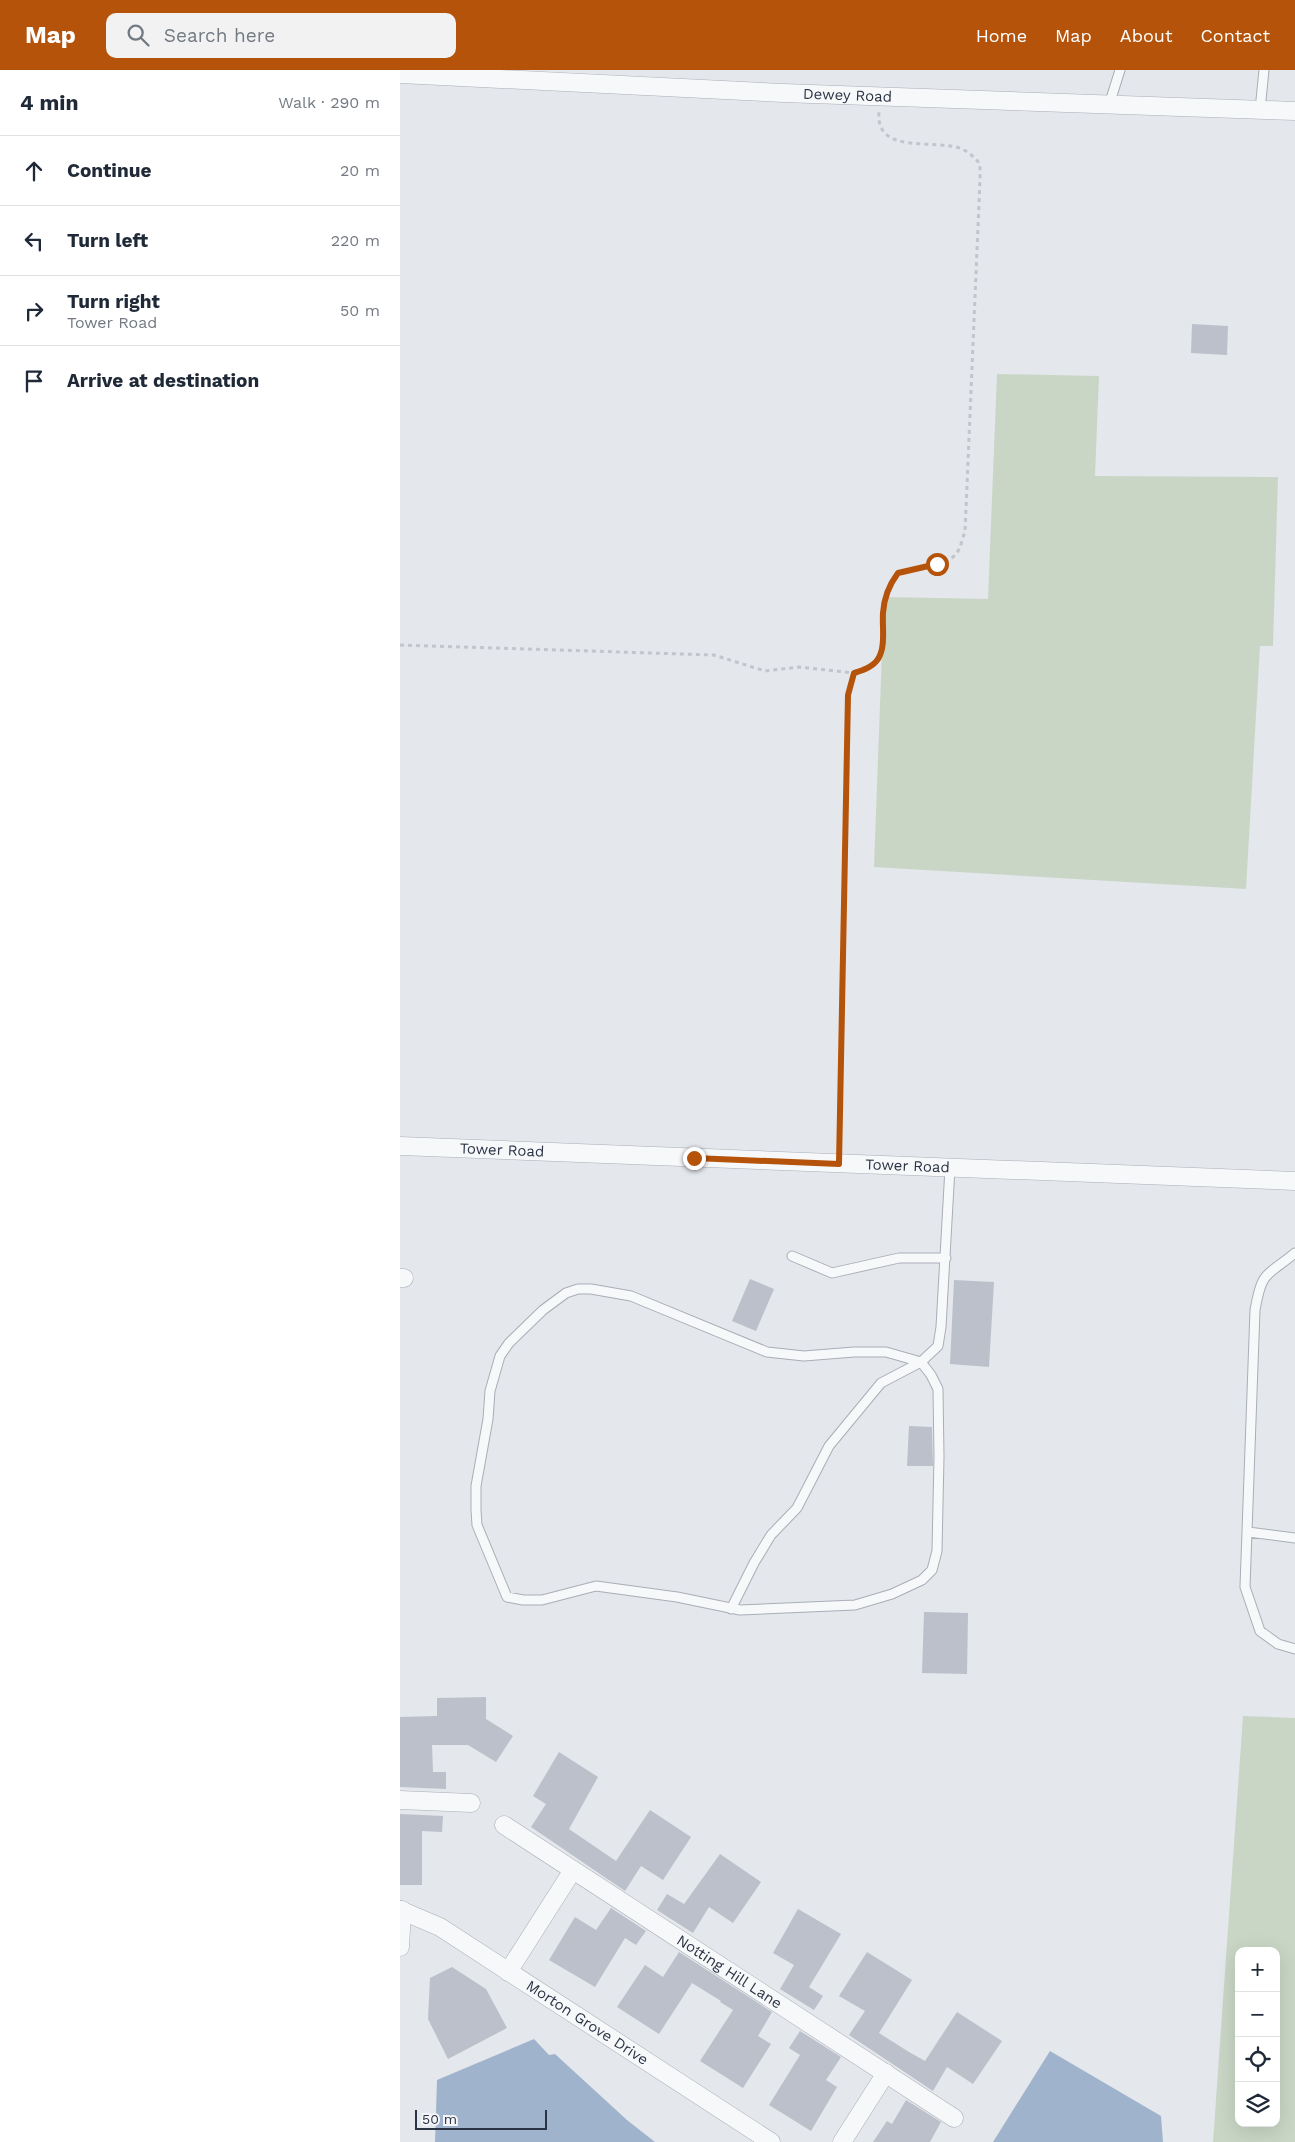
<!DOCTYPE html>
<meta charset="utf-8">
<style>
:root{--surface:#fff;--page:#f2f2f3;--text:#1f2937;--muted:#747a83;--line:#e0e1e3;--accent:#b45309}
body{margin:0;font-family:"Work Sans",sans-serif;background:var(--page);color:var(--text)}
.controls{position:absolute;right:15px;bottom:15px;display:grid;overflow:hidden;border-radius:10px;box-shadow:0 5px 20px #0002}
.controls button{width:45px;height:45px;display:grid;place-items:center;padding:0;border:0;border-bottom:1px solid var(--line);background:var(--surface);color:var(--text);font:25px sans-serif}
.scale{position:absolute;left:15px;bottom:12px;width:132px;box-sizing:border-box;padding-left:5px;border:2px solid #2b3445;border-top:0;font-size:14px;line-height:18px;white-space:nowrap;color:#2b3445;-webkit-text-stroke:4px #f4f6f9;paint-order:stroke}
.stop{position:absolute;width:15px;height:15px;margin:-11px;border:4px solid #b45309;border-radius:50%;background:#fff}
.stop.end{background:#b45309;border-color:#fff;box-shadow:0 1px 5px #0008}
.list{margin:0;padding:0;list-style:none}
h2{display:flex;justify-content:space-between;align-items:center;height:65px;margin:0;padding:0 20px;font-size:21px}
h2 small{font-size:16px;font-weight:400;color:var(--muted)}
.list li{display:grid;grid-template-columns:32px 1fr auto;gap:15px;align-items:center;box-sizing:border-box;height:70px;padding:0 20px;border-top:1px solid var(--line)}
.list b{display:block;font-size:19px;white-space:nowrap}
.list p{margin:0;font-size:16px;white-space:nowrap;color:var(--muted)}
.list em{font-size:16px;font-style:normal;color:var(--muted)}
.icon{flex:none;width:28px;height:28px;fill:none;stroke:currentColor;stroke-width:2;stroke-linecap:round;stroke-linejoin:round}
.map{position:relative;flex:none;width:895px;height:2072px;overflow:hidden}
header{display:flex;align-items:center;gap:30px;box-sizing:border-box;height:70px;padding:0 25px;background:var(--accent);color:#fff}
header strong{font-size:24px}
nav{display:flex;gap:28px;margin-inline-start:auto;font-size:18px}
.search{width:350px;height:45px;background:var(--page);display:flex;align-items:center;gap:12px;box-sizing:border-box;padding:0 18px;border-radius:10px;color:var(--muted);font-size:19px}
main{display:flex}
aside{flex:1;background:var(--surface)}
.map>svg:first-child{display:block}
.green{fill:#c9d6c5;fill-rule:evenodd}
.water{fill:#9fb4cc}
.building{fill:#bbc0ca}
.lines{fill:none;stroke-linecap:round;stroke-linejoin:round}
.lane-casing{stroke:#a9aeb7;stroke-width:11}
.street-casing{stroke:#a9aeb7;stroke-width:19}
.path{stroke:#c2c5cb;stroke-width:3;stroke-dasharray:4 4;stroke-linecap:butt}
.lane{stroke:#f7f8fa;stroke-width:9}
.street{stroke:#f7f8fa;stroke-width:18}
.route{stroke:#b45309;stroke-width:6}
.labels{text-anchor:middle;stroke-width:4;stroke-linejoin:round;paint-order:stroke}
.street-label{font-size:15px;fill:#2b3445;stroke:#f4f6f9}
</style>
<header>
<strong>Map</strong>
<div class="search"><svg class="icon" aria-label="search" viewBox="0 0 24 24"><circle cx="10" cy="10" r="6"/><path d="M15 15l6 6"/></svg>Search here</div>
<nav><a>Home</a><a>Map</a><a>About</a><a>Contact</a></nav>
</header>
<main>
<aside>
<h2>4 min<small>Walk · 290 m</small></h2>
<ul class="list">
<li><svg class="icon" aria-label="ahead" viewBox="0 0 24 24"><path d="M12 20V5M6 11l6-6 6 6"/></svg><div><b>Continue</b></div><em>20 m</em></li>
<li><svg class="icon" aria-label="left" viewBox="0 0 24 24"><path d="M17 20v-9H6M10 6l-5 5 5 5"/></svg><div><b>Turn left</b></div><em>220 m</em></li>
<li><svg class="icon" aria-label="right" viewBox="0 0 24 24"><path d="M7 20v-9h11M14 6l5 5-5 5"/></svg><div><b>Turn right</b><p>Tower Road</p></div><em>50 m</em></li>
<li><svg class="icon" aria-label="arrive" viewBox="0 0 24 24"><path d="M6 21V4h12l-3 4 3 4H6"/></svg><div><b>Arrive at destination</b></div></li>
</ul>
</aside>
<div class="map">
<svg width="895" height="2072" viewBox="0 0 895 2072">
<rect width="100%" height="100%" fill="#e4e7ec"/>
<path class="green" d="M597,304L699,306L695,406L878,407L873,576H860L846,819L474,797L484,527L588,529Z
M843,1646L895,1648V2072H813ZM839,1881H876V2053H839Z"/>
<path class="water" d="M134,1969L149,1985L155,1984L227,2050L255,2072H35L37,2010Z
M650,1981L761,2046L763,2072H593Z"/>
<path class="building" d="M792,254L828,256L827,285L791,283Z
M350,1209L374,1219L356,1261L332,1251Z
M554,1210L594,1212L589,1297L550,1294Z
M509,1356L532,1357L533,1396H507Z
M524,1542L568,1543L567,1604L522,1603Z
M86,1627V1649L113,1666L96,1692L68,1675H32L33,1702H46V1719L0,1717V1647L37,1646V1628Z
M159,1682L198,1707L169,1759L216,1791L250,1740L291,1767L263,1810L241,1796L225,1821L131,1757L146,1734L133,1726Z
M0,1744L43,1746L42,1762L22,1761V1815H0Z
M320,1784L361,1812L333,1853L309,1837L293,1863L257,1840L267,1824L284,1834Z
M211,1838L246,1861L236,1875L225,1868L195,1917L149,1890L175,1847L196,1860Z
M398,1839L441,1864L409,1917L423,1926L414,1940L380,1919L394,1895L373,1883Z
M279,1882L372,1942L358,1966L371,1974L343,2018L300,1991L333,1940L320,1932L321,1931L292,1913L259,1964L217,1937L245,1895L263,1907Z
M467,1882L512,1910L479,1963L509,1982L525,1991L557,1942L602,1971L573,2014L547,1997L533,2021L449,1965L465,1941L439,1926Z
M52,1897L86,1919L107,1958L48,1989L28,1949L30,1908Z
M400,1961L441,1987L426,2010L437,2017L411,2061L369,2035L400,1985L389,1978Z
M506,2030L541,2052L530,2072H473L487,2051L492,2054Z"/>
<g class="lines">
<g class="lane-casing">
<path id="lane" d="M709,35L720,0
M860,40L864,0
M895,1183C866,1207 862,1200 855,1240L845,1517L860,1561L878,1574L895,1579
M392,1186L432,1203L499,1188H546
M521,1292L486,1282H454L404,1286L367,1282L231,1226L191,1219H178L166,1223L143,1240L109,1273L100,1286L90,1321L88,1349L76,1416V1440L77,1455L107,1527L123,1530H142L196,1516L277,1527L340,1540L455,1535L492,1524L522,1510L532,1500L537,1481L539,1387L538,1319L531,1305L521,1292L538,1276L541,1257L550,1098
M848,1462L895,1468
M331,1539L354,1493L371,1465L397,1438L429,1376L481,1313L521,1292"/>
</g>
<g class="street-casing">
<g id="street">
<path id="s1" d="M0,4L383,23L895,41"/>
<path id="s2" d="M0,1076L895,1111"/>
<path d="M0,1208H4"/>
<path d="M0,1730L71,1733"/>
<path id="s3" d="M104,1755L554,2048"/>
<path id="s4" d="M0,1840L40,1857L371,2072"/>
<path d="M0,1877L2,1840"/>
<path d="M108,1902L173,1800"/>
<path d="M442,2072L486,2003"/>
</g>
</g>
<path class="path" d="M0,575L314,585L365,601L399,597L454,603L468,598L478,589L482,576L483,541L487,518L498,503C514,497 544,498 556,484C561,478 562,469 565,462L580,110V94C575,88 569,82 562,79C537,68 475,86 479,42
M440,1076L448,625L454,603"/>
<use href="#lane" class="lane"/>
<use href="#street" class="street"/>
</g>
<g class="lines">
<path class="route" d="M294,1088L439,1094L448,625L454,603C463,600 473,597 478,589C486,577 482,556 483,543C484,527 489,515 498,503L537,494"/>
</g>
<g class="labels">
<g class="street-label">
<text dy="5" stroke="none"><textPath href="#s1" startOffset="448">Dewey Road</textPath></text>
<text dy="5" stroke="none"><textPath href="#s2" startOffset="102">Tower Road</textPath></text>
<text dy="5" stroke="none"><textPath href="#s2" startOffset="508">Tower Road</textPath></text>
<text dy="5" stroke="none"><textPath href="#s3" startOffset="269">Notting Hill Lane</textPath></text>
<text dy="5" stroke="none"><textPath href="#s4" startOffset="219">Morton Grove Drive</textPath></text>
</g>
</g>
</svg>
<div class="controls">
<button>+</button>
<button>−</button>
<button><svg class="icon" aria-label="locate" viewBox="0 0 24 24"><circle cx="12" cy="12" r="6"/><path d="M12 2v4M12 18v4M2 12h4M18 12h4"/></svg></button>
<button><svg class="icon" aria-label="layers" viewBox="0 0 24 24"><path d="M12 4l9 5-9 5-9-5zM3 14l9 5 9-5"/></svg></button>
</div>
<div class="scale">50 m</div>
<div class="stop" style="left:537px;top:494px"></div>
<div class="stop end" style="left:294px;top:1088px"></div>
</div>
</main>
